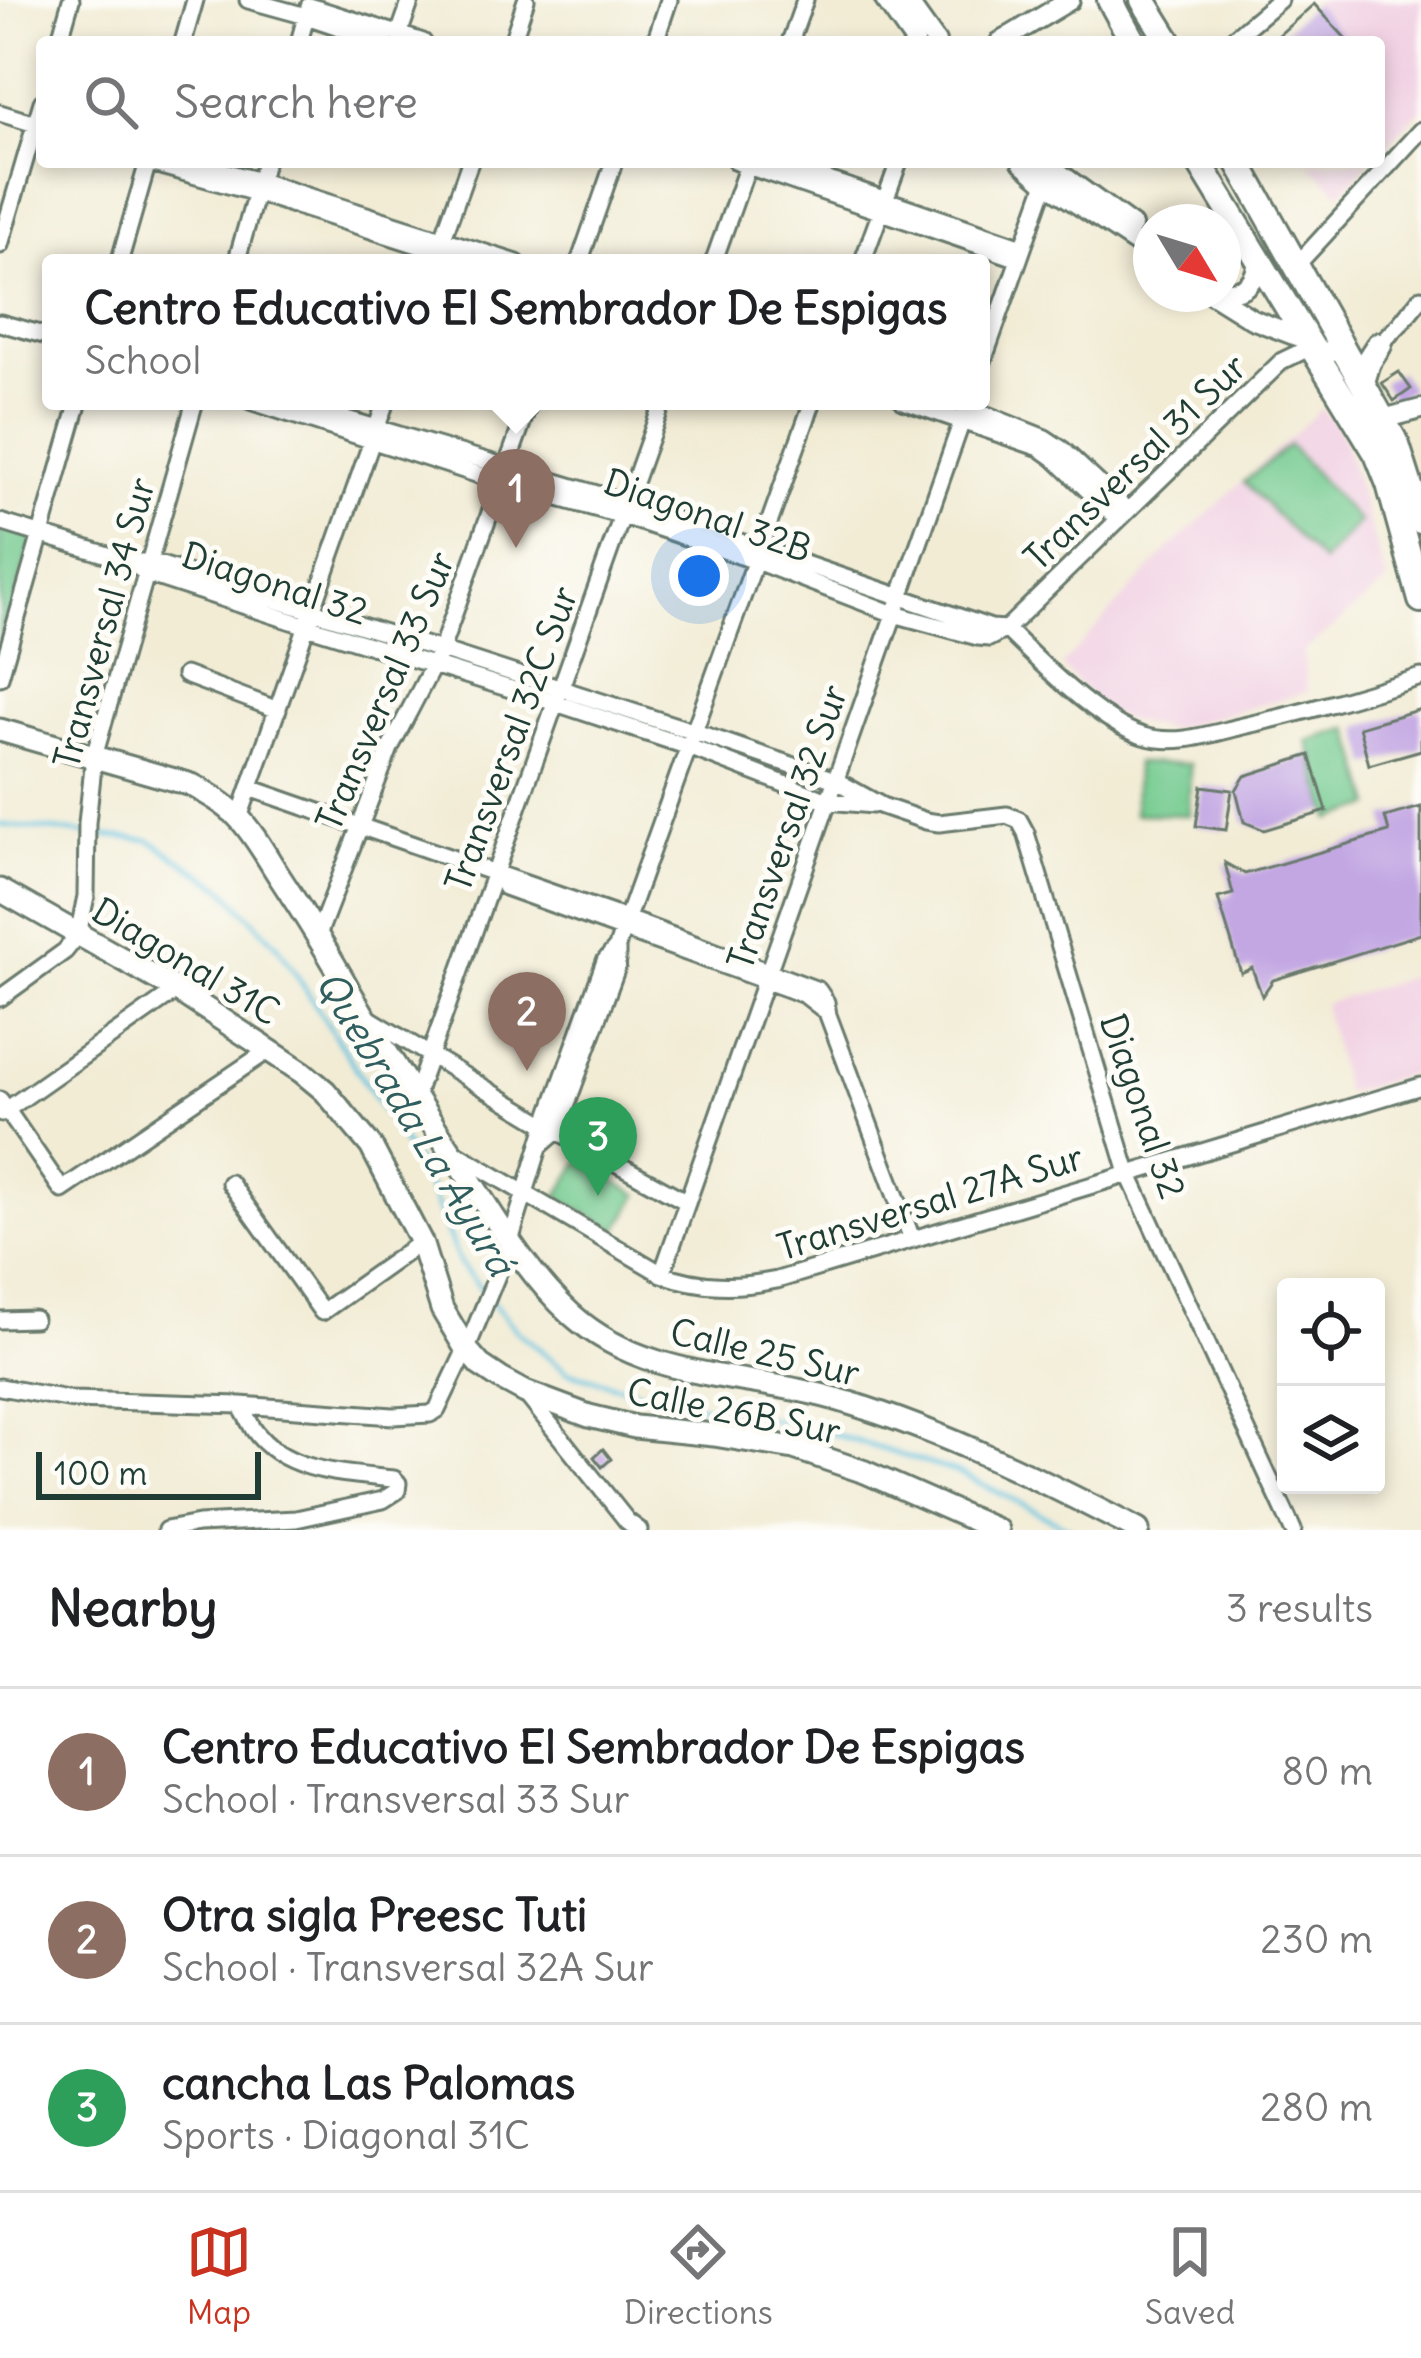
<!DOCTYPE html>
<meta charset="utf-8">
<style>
:root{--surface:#fff;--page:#f6f6f6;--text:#202124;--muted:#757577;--line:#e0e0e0;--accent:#c8321e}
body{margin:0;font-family:Delius,sans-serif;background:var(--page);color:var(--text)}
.controls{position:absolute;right:36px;bottom:36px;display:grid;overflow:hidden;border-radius:12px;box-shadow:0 6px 18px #0003}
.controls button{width:108px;height:108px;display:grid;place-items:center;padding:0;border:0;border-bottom:3px solid var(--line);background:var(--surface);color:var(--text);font:60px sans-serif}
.compass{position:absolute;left:1133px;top:204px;width:108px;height:108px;border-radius:50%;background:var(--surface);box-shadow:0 6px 18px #0003;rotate:128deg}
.scale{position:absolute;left:36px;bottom:30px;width:225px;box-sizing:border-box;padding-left:12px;border:6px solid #1f3d34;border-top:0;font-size:33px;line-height:42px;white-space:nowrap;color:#1f3d34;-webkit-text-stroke:9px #fdfcf7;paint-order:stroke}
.you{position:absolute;left:699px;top:576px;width:42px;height:42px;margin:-30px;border:9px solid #fff;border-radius:50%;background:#1a73e8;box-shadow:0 0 0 18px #1a73e833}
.badge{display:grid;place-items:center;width:78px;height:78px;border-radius:50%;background:var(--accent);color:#fff;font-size:39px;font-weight:700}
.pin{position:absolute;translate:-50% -99px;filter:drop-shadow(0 3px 6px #0008)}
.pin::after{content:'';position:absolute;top:63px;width:42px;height:36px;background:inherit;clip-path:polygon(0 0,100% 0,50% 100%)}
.popup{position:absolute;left:42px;top:254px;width:948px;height:156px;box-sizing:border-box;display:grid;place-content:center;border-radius:12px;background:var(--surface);filter:drop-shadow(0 3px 9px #0005);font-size:39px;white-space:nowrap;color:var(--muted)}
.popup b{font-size:45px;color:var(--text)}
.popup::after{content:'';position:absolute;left:50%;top:100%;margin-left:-24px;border:24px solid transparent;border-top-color:var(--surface)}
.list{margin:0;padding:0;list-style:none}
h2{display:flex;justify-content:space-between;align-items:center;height:156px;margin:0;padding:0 48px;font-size:51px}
h2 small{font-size:39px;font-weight:400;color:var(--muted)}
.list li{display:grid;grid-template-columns:78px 1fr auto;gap:36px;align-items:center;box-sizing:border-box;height:168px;padding:0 48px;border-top:3px solid var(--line)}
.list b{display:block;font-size:45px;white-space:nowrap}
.list p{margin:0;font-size:39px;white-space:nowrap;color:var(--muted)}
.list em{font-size:39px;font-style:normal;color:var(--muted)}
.icon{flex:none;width:66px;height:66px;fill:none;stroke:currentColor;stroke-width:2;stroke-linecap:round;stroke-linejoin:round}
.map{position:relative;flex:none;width:1421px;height:1530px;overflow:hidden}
.search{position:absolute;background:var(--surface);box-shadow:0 6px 18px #0003;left:36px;right:36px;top:36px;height:132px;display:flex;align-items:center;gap:30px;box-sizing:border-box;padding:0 42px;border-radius:12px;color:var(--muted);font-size:45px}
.sheet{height:660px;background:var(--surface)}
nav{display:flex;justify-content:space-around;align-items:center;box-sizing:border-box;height:168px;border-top:3px solid var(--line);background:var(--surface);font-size:33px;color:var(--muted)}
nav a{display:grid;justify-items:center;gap:6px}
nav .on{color:var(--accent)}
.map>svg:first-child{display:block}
.built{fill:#f1d0e3}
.green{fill:#73ca8f;stroke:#498462;stroke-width:3}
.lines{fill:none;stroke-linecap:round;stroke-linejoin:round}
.stream{stroke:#61c3e0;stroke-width:4.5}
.building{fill:#c3a7e3}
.minor-casing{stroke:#697a6c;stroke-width:21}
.tertiary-casing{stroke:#697a6c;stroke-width:24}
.secondary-casing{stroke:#697a6c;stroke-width:27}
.primary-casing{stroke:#697a6c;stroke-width:30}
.minor{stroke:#fff;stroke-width:15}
.tertiary{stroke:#fff;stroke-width:18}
.secondary{stroke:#fff;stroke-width:21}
.primary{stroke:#fff;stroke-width:24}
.labels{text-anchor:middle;stroke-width:10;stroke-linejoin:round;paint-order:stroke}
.street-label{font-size:36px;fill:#1f3d34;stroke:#fdfcf7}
.water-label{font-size:39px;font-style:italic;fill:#305e5f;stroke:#fdfcf7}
</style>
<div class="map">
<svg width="1421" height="1530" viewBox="0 0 1421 1530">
<rect width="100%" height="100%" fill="#fdfcf7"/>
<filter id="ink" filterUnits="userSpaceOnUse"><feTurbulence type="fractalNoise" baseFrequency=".00833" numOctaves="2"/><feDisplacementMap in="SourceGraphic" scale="24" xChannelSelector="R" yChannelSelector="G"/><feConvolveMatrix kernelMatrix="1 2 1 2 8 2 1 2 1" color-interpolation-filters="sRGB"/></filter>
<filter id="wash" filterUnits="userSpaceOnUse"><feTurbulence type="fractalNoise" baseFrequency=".004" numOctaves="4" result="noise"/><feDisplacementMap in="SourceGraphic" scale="48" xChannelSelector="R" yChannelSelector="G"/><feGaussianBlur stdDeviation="2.7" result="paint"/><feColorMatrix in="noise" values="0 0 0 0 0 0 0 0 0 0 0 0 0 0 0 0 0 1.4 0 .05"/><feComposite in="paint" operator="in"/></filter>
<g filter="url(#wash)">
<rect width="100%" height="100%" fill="#f2ecd5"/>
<path class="built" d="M1319,0H1421V109L1379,153V42H1350L1314,4Z
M1307,162H1370L1340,193Z
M1322,408L1342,434L1387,582L1303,652L1307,692L1167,730L1108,714L1061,666L1166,552Z
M1421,973V1071L1345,1093L1323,1004Z"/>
<path class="green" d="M1289,445L1359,522L1322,562L1244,482Z
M0,527L33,538L0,653Z
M1350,728L1373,806L1331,819L1308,741Z
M1136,763L1190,764L1189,815L1134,814Z
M580,1161L639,1195L617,1230L557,1197Z"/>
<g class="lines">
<path class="stream" d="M0,825L149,840L222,887L278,946L424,1175L460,1264L517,1331L568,1372L666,1399L804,1425L962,1474L1073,1530"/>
</g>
<g id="blocks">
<path class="building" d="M1314,4L1349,42H1271Z
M1399,372L1411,389L1394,401L1382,383Z
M1421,709V750L1369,765L1359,727Z
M1310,755L1327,811L1264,830L1244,822L1236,790L1245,776Z
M1202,786L1232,790L1226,830L1196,826Z
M1421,807V934L1273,980L1262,996L1252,968L1241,973L1218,898L1233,894L1225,863L1245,874L1389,832L1385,817Z
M603,1449L611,1459L602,1467L594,1457Z"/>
</g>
</g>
<g filter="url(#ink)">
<use href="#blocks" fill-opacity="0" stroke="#697a6c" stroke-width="3"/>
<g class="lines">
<g class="minor-casing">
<path id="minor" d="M248,0L306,16L384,42
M309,6L423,42
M399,34L411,0
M59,42L71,0
M183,42L195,0
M299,42L308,10
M512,42L526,0
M655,42L669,0
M790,42L805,0
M1229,42L1279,0
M0,113L42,126
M147,162L256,193L474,263
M190,162L260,181L517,263
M736,162L1019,259
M776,162L1023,247
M0,245L42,102
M119,263L148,162
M236,263L265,162
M434,263L470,162
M579,263L614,162
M713,263L749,162
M862,263L899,162
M1295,267L1421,130
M0,323L51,337
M1376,348L1399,325L1421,298
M981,367L1048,177
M250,401L501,482L623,516L756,561L894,614L978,637L989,638L1006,629L1282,361L1311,347L1348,355
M286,401L627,503L965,619L991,628L1006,629C1039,662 1099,722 1143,736C1177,746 1210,734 1243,726C1303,713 1362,695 1421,677
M903,401L1040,448L1054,458L1118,519
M952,401L1045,438L1063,450L1127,510
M0,522L131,562L147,574L307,626L556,703L689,747L828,801L873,805
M131,562H151L441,650L695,732L835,780L882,806L926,821L939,823L1007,815L1019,820L1026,833L1128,1173L1293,1530
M185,675L278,710
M0,677L79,401
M250,788L627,919L818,990L826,1002L828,1015L912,1239
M239,818L386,401
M505,887L805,995L823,1009
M318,935L390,748L441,650L530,401
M0,998L65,951L78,935L86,896L87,823L94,757L195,401
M365,1016L546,1125L687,1202
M415,1097L663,401
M0,1100L62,1190L269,1050
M2,1113L177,990
M542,1144L557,1131L617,967V947L623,929L813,401
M456,1153L662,1274C701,1288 736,1288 777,1280L1421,1086
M230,1183L322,1312L421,1242
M662,1274L969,401
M0,1320L34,1319
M0,1387L73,1400L240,1405L393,1416L430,1414L437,1410L469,1343L507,1251L546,1125L605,961L617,947
M526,1394L627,1521L639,1530
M166,1530L198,1524L296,1519L383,1500L397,1491L398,1483L394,1479C347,1474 284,1473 254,1430C249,1422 245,1413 240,1405"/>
</g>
<g class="tertiary-casing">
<path id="tertiary" d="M885,0L915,42
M906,0L936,42
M1000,42L1070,0
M1022,162L1046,183L1151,253
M1044,162L1132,226
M1223,290C1245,294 1256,281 1258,260
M1212,294L1252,319L1307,340
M1374,424L1383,419L1421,409"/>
</g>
<g class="secondary-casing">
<path id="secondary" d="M0,730L192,785C208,794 224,803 237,816C254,833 266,856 279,876C304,914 328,952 350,992C387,1056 427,1116 468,1177C499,1225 529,1276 572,1315C648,1383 754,1373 846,1402C947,1433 1044,1481 1138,1530
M0,890L177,990L302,1072L325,1091L371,1146L421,1242L442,1309L466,1349L480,1365L501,1379L525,1392L589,1416L635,1427L714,1435L794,1448L865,1472L997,1530"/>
</g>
<g class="primary-casing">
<path id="primary" d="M1110,0L1133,42
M1143,0L1169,42
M1199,162L1377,454L1389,484L1421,600
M1238,162L1397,445L1421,521
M1362,382L1368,362L1379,345"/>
</g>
<use href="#minor" class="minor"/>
<use href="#tertiary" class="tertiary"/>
<use href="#secondary" class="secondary"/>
<use href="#primary" class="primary"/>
</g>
</g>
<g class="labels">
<g class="street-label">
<text transform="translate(1135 462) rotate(-44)" y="13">Transversal 31 Sur</text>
<text transform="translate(708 515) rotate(19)" y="13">Diagonal 32B</text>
<text transform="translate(275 583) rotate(18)" y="13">Diagonal 32</text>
<text transform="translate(104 623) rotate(-75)" y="13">Transversal 34 Sur</text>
<text transform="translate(385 691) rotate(-67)" y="13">Transversal 33 Sur</text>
<text transform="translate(511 739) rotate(-70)" y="13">Transversal 32C Sur</text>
<text transform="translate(787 827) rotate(-71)" y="13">Transversal 32 Sur</text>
<text transform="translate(186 961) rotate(31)" y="13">Diagonal 31C</text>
<text transform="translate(1143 1106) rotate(71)" y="13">Diagonal 32</text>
<text transform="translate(930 1202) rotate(-17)" y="13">Transversal 27A Sur</text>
<text transform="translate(765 1352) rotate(13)" y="13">Calle 25 Sur</text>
<text transform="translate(734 1411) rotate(11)" y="13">Calle 26B Sur</text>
</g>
<g class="water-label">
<text transform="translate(416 1123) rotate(59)" y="14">Quebrada La Ayurá</text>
</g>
</g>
</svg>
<div class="controls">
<button><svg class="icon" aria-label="locate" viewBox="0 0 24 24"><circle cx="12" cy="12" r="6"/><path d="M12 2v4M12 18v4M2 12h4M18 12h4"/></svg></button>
<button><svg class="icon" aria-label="layers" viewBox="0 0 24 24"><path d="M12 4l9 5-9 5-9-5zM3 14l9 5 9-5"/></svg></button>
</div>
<svg class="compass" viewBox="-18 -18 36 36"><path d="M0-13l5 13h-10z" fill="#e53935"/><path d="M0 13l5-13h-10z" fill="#757577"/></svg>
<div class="scale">100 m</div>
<div class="you"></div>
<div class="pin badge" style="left:516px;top:548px;background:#8d6e63">1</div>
<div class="popup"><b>Centro Educativo El Sembrador De Espigas</b>School</div>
<div class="pin badge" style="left:527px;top:1071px;background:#8d6e63">2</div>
<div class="pin badge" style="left:598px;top:1196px;background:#2e9e5b">3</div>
<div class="search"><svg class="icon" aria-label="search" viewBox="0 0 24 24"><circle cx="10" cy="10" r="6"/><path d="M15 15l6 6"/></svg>Search here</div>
</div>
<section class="sheet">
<h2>Nearby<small>3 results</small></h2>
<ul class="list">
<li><span class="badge" style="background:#8d6e63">1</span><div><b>Centro Educativo El Sembrador De Espigas</b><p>School · Transversal 33 Sur</p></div><em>80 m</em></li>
<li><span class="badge" style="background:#8d6e63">2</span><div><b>Otra sigla Preesc Tuti</b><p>School · Transversal 32A Sur</p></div><em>230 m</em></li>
<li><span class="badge" style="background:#2e9e5b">3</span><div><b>cancha Las Palomas</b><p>Sports · Diagonal 31C</p></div><em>280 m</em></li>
</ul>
</section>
<nav>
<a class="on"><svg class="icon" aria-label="map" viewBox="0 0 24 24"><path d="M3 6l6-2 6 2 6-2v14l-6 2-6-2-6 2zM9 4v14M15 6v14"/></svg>Map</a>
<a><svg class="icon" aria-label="directions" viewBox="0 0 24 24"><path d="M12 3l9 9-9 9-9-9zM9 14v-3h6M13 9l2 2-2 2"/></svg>Directions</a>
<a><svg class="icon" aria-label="saved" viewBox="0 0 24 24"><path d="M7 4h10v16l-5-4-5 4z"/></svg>Saved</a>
</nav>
